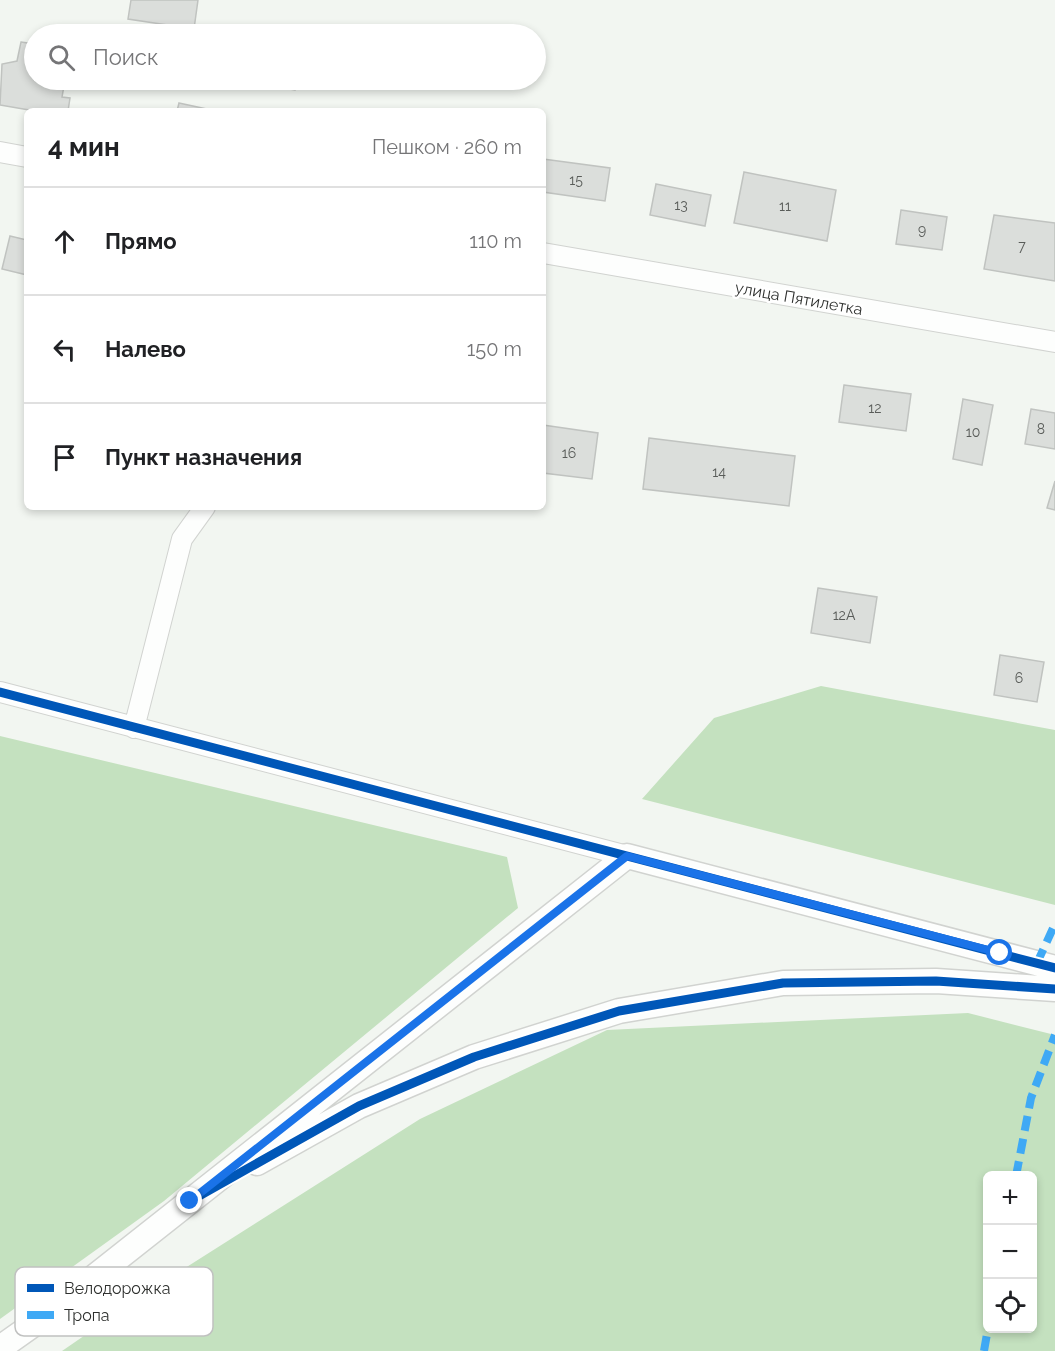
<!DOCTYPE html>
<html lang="ru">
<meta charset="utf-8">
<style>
:root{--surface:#fff;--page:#f6f6f6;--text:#202124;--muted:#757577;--line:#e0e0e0}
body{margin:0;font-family:Raleway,sans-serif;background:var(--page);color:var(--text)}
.controls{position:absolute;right:18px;bottom:18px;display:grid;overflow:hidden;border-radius:9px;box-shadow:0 3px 9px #0003}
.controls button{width:54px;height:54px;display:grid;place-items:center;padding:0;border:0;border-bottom:2px solid var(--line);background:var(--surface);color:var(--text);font:30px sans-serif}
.stop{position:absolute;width:18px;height:18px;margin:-14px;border:4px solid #1a73e8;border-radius:50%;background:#fff}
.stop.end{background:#1a73e8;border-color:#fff;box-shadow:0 2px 6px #0008}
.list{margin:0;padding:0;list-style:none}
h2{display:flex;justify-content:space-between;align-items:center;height:78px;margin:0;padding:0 24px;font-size:26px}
h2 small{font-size:20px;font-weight:400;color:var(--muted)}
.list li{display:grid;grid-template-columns:39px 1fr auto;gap:18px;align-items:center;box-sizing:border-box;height:108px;padding:0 24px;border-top:2px solid var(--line)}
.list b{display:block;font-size:22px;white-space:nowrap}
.list em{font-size:20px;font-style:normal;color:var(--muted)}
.icon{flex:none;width:33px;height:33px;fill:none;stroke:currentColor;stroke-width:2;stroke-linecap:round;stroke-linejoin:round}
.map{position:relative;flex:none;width:1055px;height:1351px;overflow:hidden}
.search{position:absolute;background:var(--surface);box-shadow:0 3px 9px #0003;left:24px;top:24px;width:522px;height:66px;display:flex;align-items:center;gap:15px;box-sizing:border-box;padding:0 21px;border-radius:33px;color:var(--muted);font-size:22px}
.panel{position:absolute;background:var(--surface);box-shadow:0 3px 9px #0003;left:24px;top:108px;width:522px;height:402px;border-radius:9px}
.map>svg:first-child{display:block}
.forest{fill:#c4e1bf;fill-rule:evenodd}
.building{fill:#dbdedb;stroke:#c0c3c0;stroke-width:1.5}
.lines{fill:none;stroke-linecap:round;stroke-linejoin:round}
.minor-casing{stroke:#d1d3d0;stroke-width:22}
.tertiary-casing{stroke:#d1d3d0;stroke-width:27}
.minor{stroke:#fdfefd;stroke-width:20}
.tertiary{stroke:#fdfefd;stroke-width:24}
.quiet{stroke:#3fa9f5;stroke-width:8;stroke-dasharray:15 8;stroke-linecap:butt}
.cycleway-casing{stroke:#fff;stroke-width:13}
.cycleway{stroke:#0057b8;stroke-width:9}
.route{stroke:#1a73e8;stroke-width:8}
.labels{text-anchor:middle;stroke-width:5;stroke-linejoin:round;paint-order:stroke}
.number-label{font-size:14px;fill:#595c59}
.street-label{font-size:16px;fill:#2e302e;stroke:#fff}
.key{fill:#fff;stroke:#c0c1c0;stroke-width:1.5}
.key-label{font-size:16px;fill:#2e302e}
</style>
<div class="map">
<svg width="1055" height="1351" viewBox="0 0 1055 1351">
<rect width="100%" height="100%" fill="#f2f6f1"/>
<path class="forest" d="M821,686L1055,730V905L642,799L714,718Z
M0,736L507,857L518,908L164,1201L0,1319Z
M968,1013L1055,1035V1351H62L152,1289L420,1119L607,1030ZM988,1176H1032V1328H988Z"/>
<path class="building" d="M131,0H198L194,29L128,19Z
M21,42L34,44V80H65L62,97L70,98L68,111H35L0,105L2,64L17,61Z
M260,80H297L295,90L259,84Z
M179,103L216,111H177Z
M543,159L610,168L605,201L543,192Z
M744,172L836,190L827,241L734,223Z
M656,184L711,195L705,226L650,215Z
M901,210L947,217L942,250L896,244Z
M994,215L1055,223V281L984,269Z
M10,236L27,240V275L2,269Z
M844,385L911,394L906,431L839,422Z
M963,399L993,405L982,465L953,459Z
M1031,409L1055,413V449L1025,444Z
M543,425L598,433L592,479L543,473Z
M649,438L795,456L789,506L643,489Z
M1055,481V510L1047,508Z
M818,588L877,597L870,643L811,633Z
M1000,655L1044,662L1037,702L994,695Z"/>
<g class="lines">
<g class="minor-casing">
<path id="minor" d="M0,152L27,157
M543,253L1055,342
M0,692L627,856
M134,728L182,539L205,507"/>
</g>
<g class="tertiary-casing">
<path id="tertiary" d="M257,1163L359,1106L474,1057L619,1011L783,983L936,981L1055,989
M0,1348L41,1319L627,856L1055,968"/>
</g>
<use href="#minor" class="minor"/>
<use href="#tertiary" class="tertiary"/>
<path class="quiet" d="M1037,963L1055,924
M1016,1176L1031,1098L1055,1035
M984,1351L988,1328"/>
<g class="cycleway-casing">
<path id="cycleway" d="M0,692L1055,968
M190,1201L359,1106L474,1057L619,1011L783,983L936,981L1055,989"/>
</g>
<use href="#cycleway" class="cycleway"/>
</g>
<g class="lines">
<path class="route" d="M190,1201L627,856L1000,953"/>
</g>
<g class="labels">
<g class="number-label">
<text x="576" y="185">15</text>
<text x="681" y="210">13</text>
<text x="785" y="211">11</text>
<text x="922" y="235">9</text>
<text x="1022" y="251">7</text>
<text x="875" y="413">12</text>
<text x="1041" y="434">8</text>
<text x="973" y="437">10</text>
<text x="569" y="458">16</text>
<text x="719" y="477">14</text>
<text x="844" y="620">12А</text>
<text x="1019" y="683">6</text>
</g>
<g class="street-label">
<text transform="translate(799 298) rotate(10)" y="6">улица Пятилетка</text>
</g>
</g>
<rect x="15" y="1267" width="198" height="69" rx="9" class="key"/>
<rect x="27" y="1284" width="27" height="8" fill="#0057b8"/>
<rect x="27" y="1311" width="27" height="8" fill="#3fa9f5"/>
<g class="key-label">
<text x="64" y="1294">Велодорожка</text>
<text x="64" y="1321">Тропа</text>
</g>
</svg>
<div class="controls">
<button>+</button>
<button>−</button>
<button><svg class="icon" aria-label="locate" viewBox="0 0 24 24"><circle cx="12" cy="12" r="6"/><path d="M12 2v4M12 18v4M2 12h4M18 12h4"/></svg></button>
</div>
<div class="stop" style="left:1000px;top:953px"></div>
<div class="stop end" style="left:190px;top:1201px"></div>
<div class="search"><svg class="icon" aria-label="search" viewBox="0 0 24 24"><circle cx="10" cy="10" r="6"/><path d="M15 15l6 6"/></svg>Поиск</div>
<section class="panel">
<h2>4 мин<small>Пешком · 260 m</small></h2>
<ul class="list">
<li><svg class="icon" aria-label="ahead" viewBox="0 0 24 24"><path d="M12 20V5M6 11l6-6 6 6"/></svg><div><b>Прямо</b></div><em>110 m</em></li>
<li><svg class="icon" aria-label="left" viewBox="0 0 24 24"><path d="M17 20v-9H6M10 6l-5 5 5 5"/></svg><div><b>Налево</b></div><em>150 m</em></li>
<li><svg class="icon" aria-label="arrive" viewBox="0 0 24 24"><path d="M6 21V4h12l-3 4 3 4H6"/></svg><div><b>Пункт назначения</b></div></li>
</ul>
</section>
</div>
